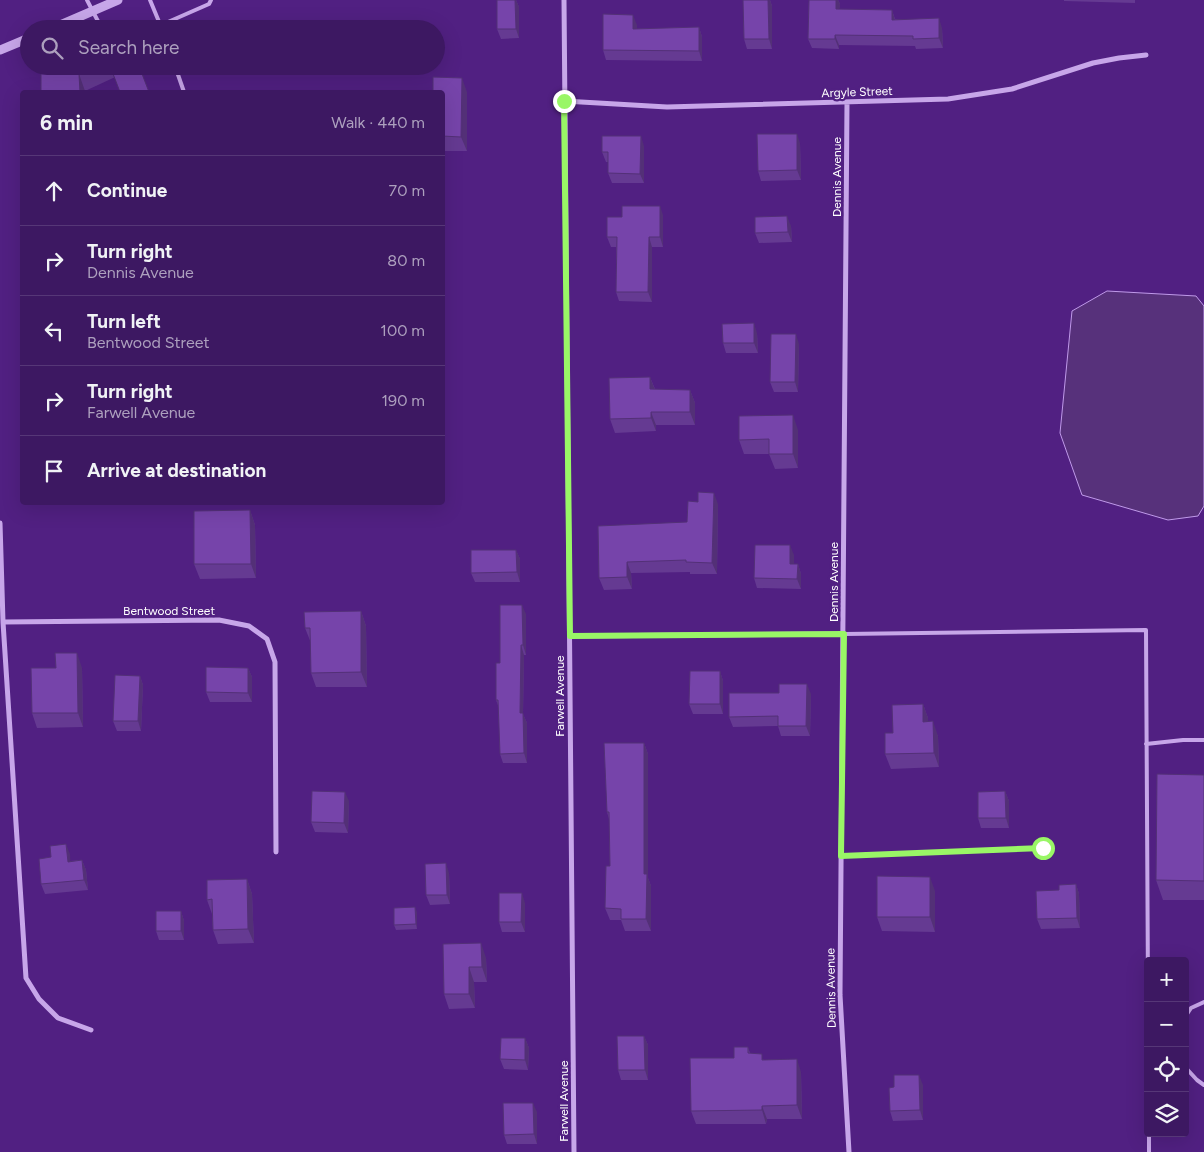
<!DOCTYPE html>
<meta charset="utf-8">
<style>
:root{--surface:#3d1862;--page:#442168;--text:#f1f3f6;--muted:#ada0be;--line:#563777}
body{margin:0;font-family:Figtree,sans-serif;background:var(--page);color:var(--text)}
.controls{position:absolute;right:15px;bottom:15px;display:grid;overflow:hidden;border-radius:5px;box-shadow:0 5px 20px #0002}
.controls button{width:45px;height:45px;display:grid;place-items:center;padding:0;border:0;border-bottom:1px solid var(--line);background:var(--surface);color:var(--text);font:25px sans-serif}
.stop{position:absolute;width:15px;height:15px;margin:-11px;border:4px solid #99f666;border-radius:50%;background:#fff}
.stop.end{background:#99f666;border-color:#fff;box-shadow:0 1px 5px #0008}
.list{margin:0;padding:0;list-style:none}
h2{display:flex;justify-content:space-between;align-items:center;height:65px;margin:0;padding:0 20px;font-size:21px}
h2 small{font-size:16px;font-weight:400;color:var(--muted)}
.list li{display:grid;grid-template-columns:32px 1fr auto;gap:15px;align-items:center;box-sizing:border-box;height:70px;padding:0 20px;border-top:1px solid var(--line)}
.list b{display:block;font-size:19px;white-space:nowrap}
.list p{margin:0;font-size:16px;white-space:nowrap;color:var(--muted)}
.list em{font-size:16px;font-style:normal;color:var(--muted)}
.icon{flex:none;width:28px;height:28px;fill:none;stroke:currentColor;stroke-width:2;stroke-linecap:round;stroke-linejoin:round}
.map{position:relative;flex:none;width:1204px;height:1152px;overflow:hidden}
.search{position:absolute;background:var(--surface);box-shadow:0 5px 20px #0002;left:20px;top:20px;width:425px;height:55px;display:flex;align-items:center;gap:12px;box-sizing:border-box;padding:0 18px;border-radius:28px;color:var(--muted);font-size:19px}
.panel{position:absolute;background:var(--surface);box-shadow:0 5px 20px #0002;left:20px;top:90px;width:425px;height:415px;border-radius:5px}
.map>svg:first-child{display:block}
.water{fill:#57317b;stroke:#c09aea}
.lines{fill:none;stroke-linecap:round;stroke-linejoin:round}
.service{stroke:#c7a6e9;stroke-width:4}
.minor{stroke:#c7a6e9;stroke-width:5}
.tertiary{stroke:#c7a6e9;stroke-width:9}
.wall{fill:#653a92}
.shaded-wall{fill:#533077}
.building{fill:#7644aa;stroke:#533077}
.route{stroke:#99f666;stroke-width:6}
.labels{text-anchor:middle;stroke-width:4.5;stroke-linejoin:round;paint-order:stroke}
.street-label{font-size:12px;fill:#fff;stroke:#512082}
</style>
<div class="map">
<svg width="1204" height="1152" viewBox="0 0 1204 1152">
<rect width="100%" height="100%" fill="#512082"/>
<path class="water" d="M1107,291L1196,296L1204,306V506L1198,516L1168,520L1082,495L1060,433L1072,311Z"/>
<g class="lines">
<path class="service" d="M87,0L102,29
M150,0L162,29
M152,29L209,4L211,0
M175,66L184,92
M844,634L1146,630L1148,991
M1146,744L1183,740H1204
M841,856L1043,848
M1185,1017L1191,1008L1204,1002
M1185,1067L1197,1080L1204,1085
M1149,1133V1152"/>
<path class="minor" d="M564,0L574,1152
M564,101L667,107L948,99L1012,89L1093,63L1119,58L1146,55
M847,103L840,995L849,1152
M0,523L3,622L26,978L39,999L58,1018L91,1030
M3,622L219,620L249,626L267,639L275,662L276,852
M570,636L844,634"/>
<path class="tertiary" d="M51,29L118,0
M0,50L29,38"/>
</g>
<path class="wall" d="M497,0H516L519,7V38L501,39L497,29Z
M743,0H770L772,6V49H747L744,39Z
M809,0H838L840,4L839,9L892,10L895,19L942,28L943,48L916,49L915,46L839,45V49L812,48L808,39Z
M1064,0H1135V3L1064,1Z
M637,25V29L699,27L702,37V61L606,60L603,50Z
M41,66H139L85,91Z
M442,92H467V151H442Z
M800,143L801,180L761,181L758,171Z
M644,146V183H612L608,173V162H606L602,152Z
M663,215V247H652V302L619,301L616,292V247H611L607,237Z
M791,226L792,242L759,243L755,233Z
M757,333L758,353H726L723,343Z
M799,344L798,392H774L770,382Z
M650,377L655,389L690,390L695,403V425H656V431L615,433L610,419Z
M798,430V468L775,469L769,454H744L739,440Z
M718,504L717,574H690V572L631,573L632,589L604,590L599,578L687,522Z
M250,510L255,525L256,578L200,579L194,564Z
M516,550L520,559V582H475L471,573Z
M794,555V564H798L801,574V589L757,588L754,578Z
M361,611L366,626L367,687H316L311,673V643L305,628Z
M526,614V655H524L523,714L527,723V763H503L500,754L499,708L496,700L500,663Z
M82,668L83,727L37,728L32,713Z
M248,668L252,677V702H210L206,692Z
M720,671L723,681V714H693L689,704Z
M140,676L143,685L141,731H117L113,721Z
M779,693L811,694L810,736H781L778,726L733,727L729,717Z
M923,704L928,718V721L938,736L939,767L891,769L885,754L893,733Z
M644,743L648,754V878L651,886V931H625L621,920H610L605,908L610,866L609,819L607,812Z
M1204,775V900H1163L1156,880Z
M1005,791L1009,801V828H981L978,818Z
M349,801L348,833L315,832L311,822Z
M70,854V861L82,860L86,870L88,890L45,894L41,884L51,857Z
M449,873L450,904L430,905L426,895Z
M247,879L252,894L254,943L218,944L213,930L212,914L207,900Z
M1076,884L1079,894L1080,928L1041,929L1037,919Z
M935,891V932L882,931L877,917Z
M525,903V932H502L499,922Z
M181,911L184,921V940H159L156,931Z
M417,912V929L396,930L394,925Z
M443,944L486,958L487,982H474L475,1008L449,1009L444,994Z
M644,1036L648,1045V1080H621L618,1070Z
M525,1038L529,1048L528,1070L504,1069L500,1059Z
M748,1047L750,1053L764,1060L801,1072L802,1119H767L766,1124H696L691,1111L734,1058Z
M923,1085V1120L893,1121L890,1111Z
M537,1112V1144H507L504,1135Z"/>
<path class="shaded-wall" d="M515,0H516L519,7V38L516,29Z
M768,0H770L772,6V49L769,39Z
M836,0H838L840,4L839,19L836,9Z
M892,10L895,20H892Z
M633,15L637,25V39L633,29Z
M939,18L942,28L943,48L939,38Z
M699,27L702,37V61L699,51Z
M835,35L839,45V49L835,39Z
M79,74L85,91V92H80Z
M462,78L467,92V151L461,137Z
M797,134L800,143L801,180L797,170Z
M641,136L644,146V183L640,174Z
M660,206L663,215V247L660,237Z
M787,216L791,226L792,242L788,232Z
M649,237L652,247V302L648,292Z
M754,323L757,333L758,353L754,343Z
M796,334L799,344L798,392L795,382Z
M650,377L655,390L650,389Z
M690,390L695,403V425L690,412Z
M651,412L656,425V431L651,418Z
M793,415L798,430V468L793,454Z
M714,493L718,504L717,574L712,563Z
M250,510L255,525L256,578L251,564Z
M790,545L794,555V573L790,564Z
M516,550L520,559V582L517,572Z
M627,562L631,573L632,589L627,577Z
M798,564L801,574V589L797,579Z
M522,605L526,614V655L523,645Z
M361,611L366,626L367,687L361,672Z
M521,645L524,655L523,714L527,723V763L524,753L520,713Z
M77,653L82,668L83,727L78,713Z
M248,668L252,677V702L248,693Z
M720,671L723,681V714L720,704Z
M140,676L143,685L141,731L138,721Z
M807,684L811,694L810,736L806,726Z
M923,704L928,718V736L923,722Z
M933,721L938,736L939,767L934,753Z
M644,743L648,754V878L651,886V931L646,919L644,874Z
M1005,791L1009,801V828L1006,818Z
M345,792L349,801L348,833L344,823Z
M66,844L70,854L71,871L68,862Z
M82,860L86,870L88,890L84,880Z
M446,863L449,873L450,904L447,895Z
M930,877L935,891V932L930,917Z
M247,879L252,894L254,943L248,929Z
M1076,884L1079,894L1080,928L1077,918Z
M522,893L525,903V932L521,922Z
M415,907L417,912V929L416,924Z
M181,911L184,921V940L181,931Z
M481,943L486,958L487,982L482,967Z
M469,967L474,982L475,1008L469,994Z
M644,1036L648,1045V1080L645,1070Z
M525,1038L529,1048L528,1070L525,1060Z
M797,1059L801,1072L802,1119L797,1105Z
M919,1075L923,1085V1120L920,1110Z
M533,1103L537,1112V1144L534,1134Z
M762,1106L767,1119L766,1124L762,1110Z"/>
<path class="building" d="M497,0H515L516,29H497Z
M743,0H768L769,39H744Z
M809,0H836V9L892,10V20L939,18V38L913,39V36L835,35V39H808Z
M603,14L633,15V29L699,27V51L603,50Z
M41,66H98L79,74L80,92H41Z
M110,66H139L149,92H120Z
M433,77L462,78L461,137L442,136V92H433Z
M757,134H797V170L758,171Z
M602,136H641L640,174L608,173V152H602Z
M622,206H660V237H649L648,292H616L617,237H607V217H622Z
M787,216L788,232L755,233V217Z
M754,323V343H723L722,324Z
M771,334H796L795,382H770Z
M650,377V389L690,390V412H651V418L610,419L609,378Z
M793,415V454H769V439L739,440V416Z
M698,492L714,493L712,563L686,562V560L627,562V577L599,578L598,526L687,522L688,501L698,502Z
M250,510L251,564H194V511Z
M755,545H790V564H798L797,579L754,578Z
M471,550H516L517,572L471,573Z
M500,605H522L523,645H521L520,713H523L524,753L500,754L498,700H496V663H500Z
M361,611V672L311,673L310,628H305L304,612Z
M55,653H77L78,713H32L31,668H56Z
M206,667L248,668V693L206,692Z
M690,671H720V704H689Z
M115,675L140,676L138,721H113Z
M779,684H807L806,726H778V716L729,717V693H779Z
M923,704V722L933,721L934,753L885,754V733H893L892,705Z
M604,743H644V874H647L646,919H621V909L605,908L606,866H610L609,812H607Z
M1157,774L1204,775V881L1156,880Z
M312,791L345,792L344,823L311,822Z
M1005,791L1006,818H978V792Z
M66,844L68,862L82,860L84,880L41,884L39,859L51,857L50,846Z
M446,863L447,895H426L425,864Z
M877,876L930,877V917H877Z
M247,879L248,929L213,930L212,899L207,900V880Z
M1076,884L1077,918L1037,919L1036,891L1059,890V885Z
M499,893H522L521,922H499Z
M415,907L416,924L394,925V908Z
M156,911H181V931H156Z
M481,943L482,967H469V994H444L443,944Z
M617,1036H644L645,1070H618Z
M501,1038H525V1060L500,1059Z
M734,1047H748V1053L762,1054V1060L797,1059V1105L762,1106V1110L691,1111L690,1058H734Z
M894,1075H919L920,1110L890,1111L889,1088L894,1087Z
M503,1103H533L534,1134L504,1135Z"/>
<g class="lines">
<path class="route" d="M564,101L570,636L844,634L841,856L1043,848"/>
</g>
<g class="labels">
<g class="street-label">
<text transform="translate(857 92) rotate(-2)" y="4">Argyle Street</text>
<text transform="translate(837 177) rotate(-90)" y="4">Dennis Avenue</text>
<text transform="translate(834 582) rotate(-90)" y="4">Dennis Avenue</text>
<text x="169" y="615">Bentwood Street</text>
<text transform="translate(560 696) rotate(-90)" y="4">Farwell Avenue</text>
<text transform="translate(831 988) rotate(-91)" y="4">Dennis Avenue</text>
<text transform="translate(564 1101) rotate(-90)" y="4">Farwell Avenue</text>
</g>
</g>
</svg>
<div class="controls">
<button>+</button>
<button>−</button>
<button><svg class="icon" aria-label="locate" viewBox="0 0 24 24"><circle cx="12" cy="12" r="6"/><path d="M12 2v4M12 18v4M2 12h4M18 12h4"/></svg></button>
<button><svg class="icon" aria-label="layers" viewBox="0 0 24 24"><path d="M12 4l9 5-9 5-9-5zM3 14l9 5 9-5"/></svg></button>
</div>
<div class="stop" style="left:1043px;top:848px"></div>
<div class="stop end" style="left:564px;top:101px"></div>
<div class="search"><svg class="icon" aria-label="search" viewBox="0 0 24 24"><circle cx="10" cy="10" r="6"/><path d="M15 15l6 6"/></svg>Search here</div>
<section class="panel">
<h2>6 min<small>Walk · 440 m</small></h2>
<ul class="list">
<li><svg class="icon" aria-label="ahead" viewBox="0 0 24 24"><path d="M12 20V5M6 11l6-6 6 6"/></svg><div><b>Continue</b></div><em>70 m</em></li>
<li><svg class="icon" aria-label="right" viewBox="0 0 24 24"><path d="M7 20v-9h11M14 6l5 5-5 5"/></svg><div><b>Turn right</b><p>Dennis Avenue</p></div><em>80 m</em></li>
<li><svg class="icon" aria-label="left" viewBox="0 0 24 24"><path d="M17 20v-9H6M10 6l-5 5 5 5"/></svg><div><b>Turn left</b><p>Bentwood Street</p></div><em>100 m</em></li>
<li><svg class="icon" aria-label="right" viewBox="0 0 24 24"><path d="M7 20v-9h11M14 6l5 5-5 5"/></svg><div><b>Turn right</b><p>Farwell Avenue</p></div><em>190 m</em></li>
<li><svg class="icon" aria-label="arrive" viewBox="0 0 24 24"><path d="M6 21V4h12l-3 4 3 4H6"/></svg><div><b>Arrive at destination</b></div></li>
</ul>
</section>
</div>
